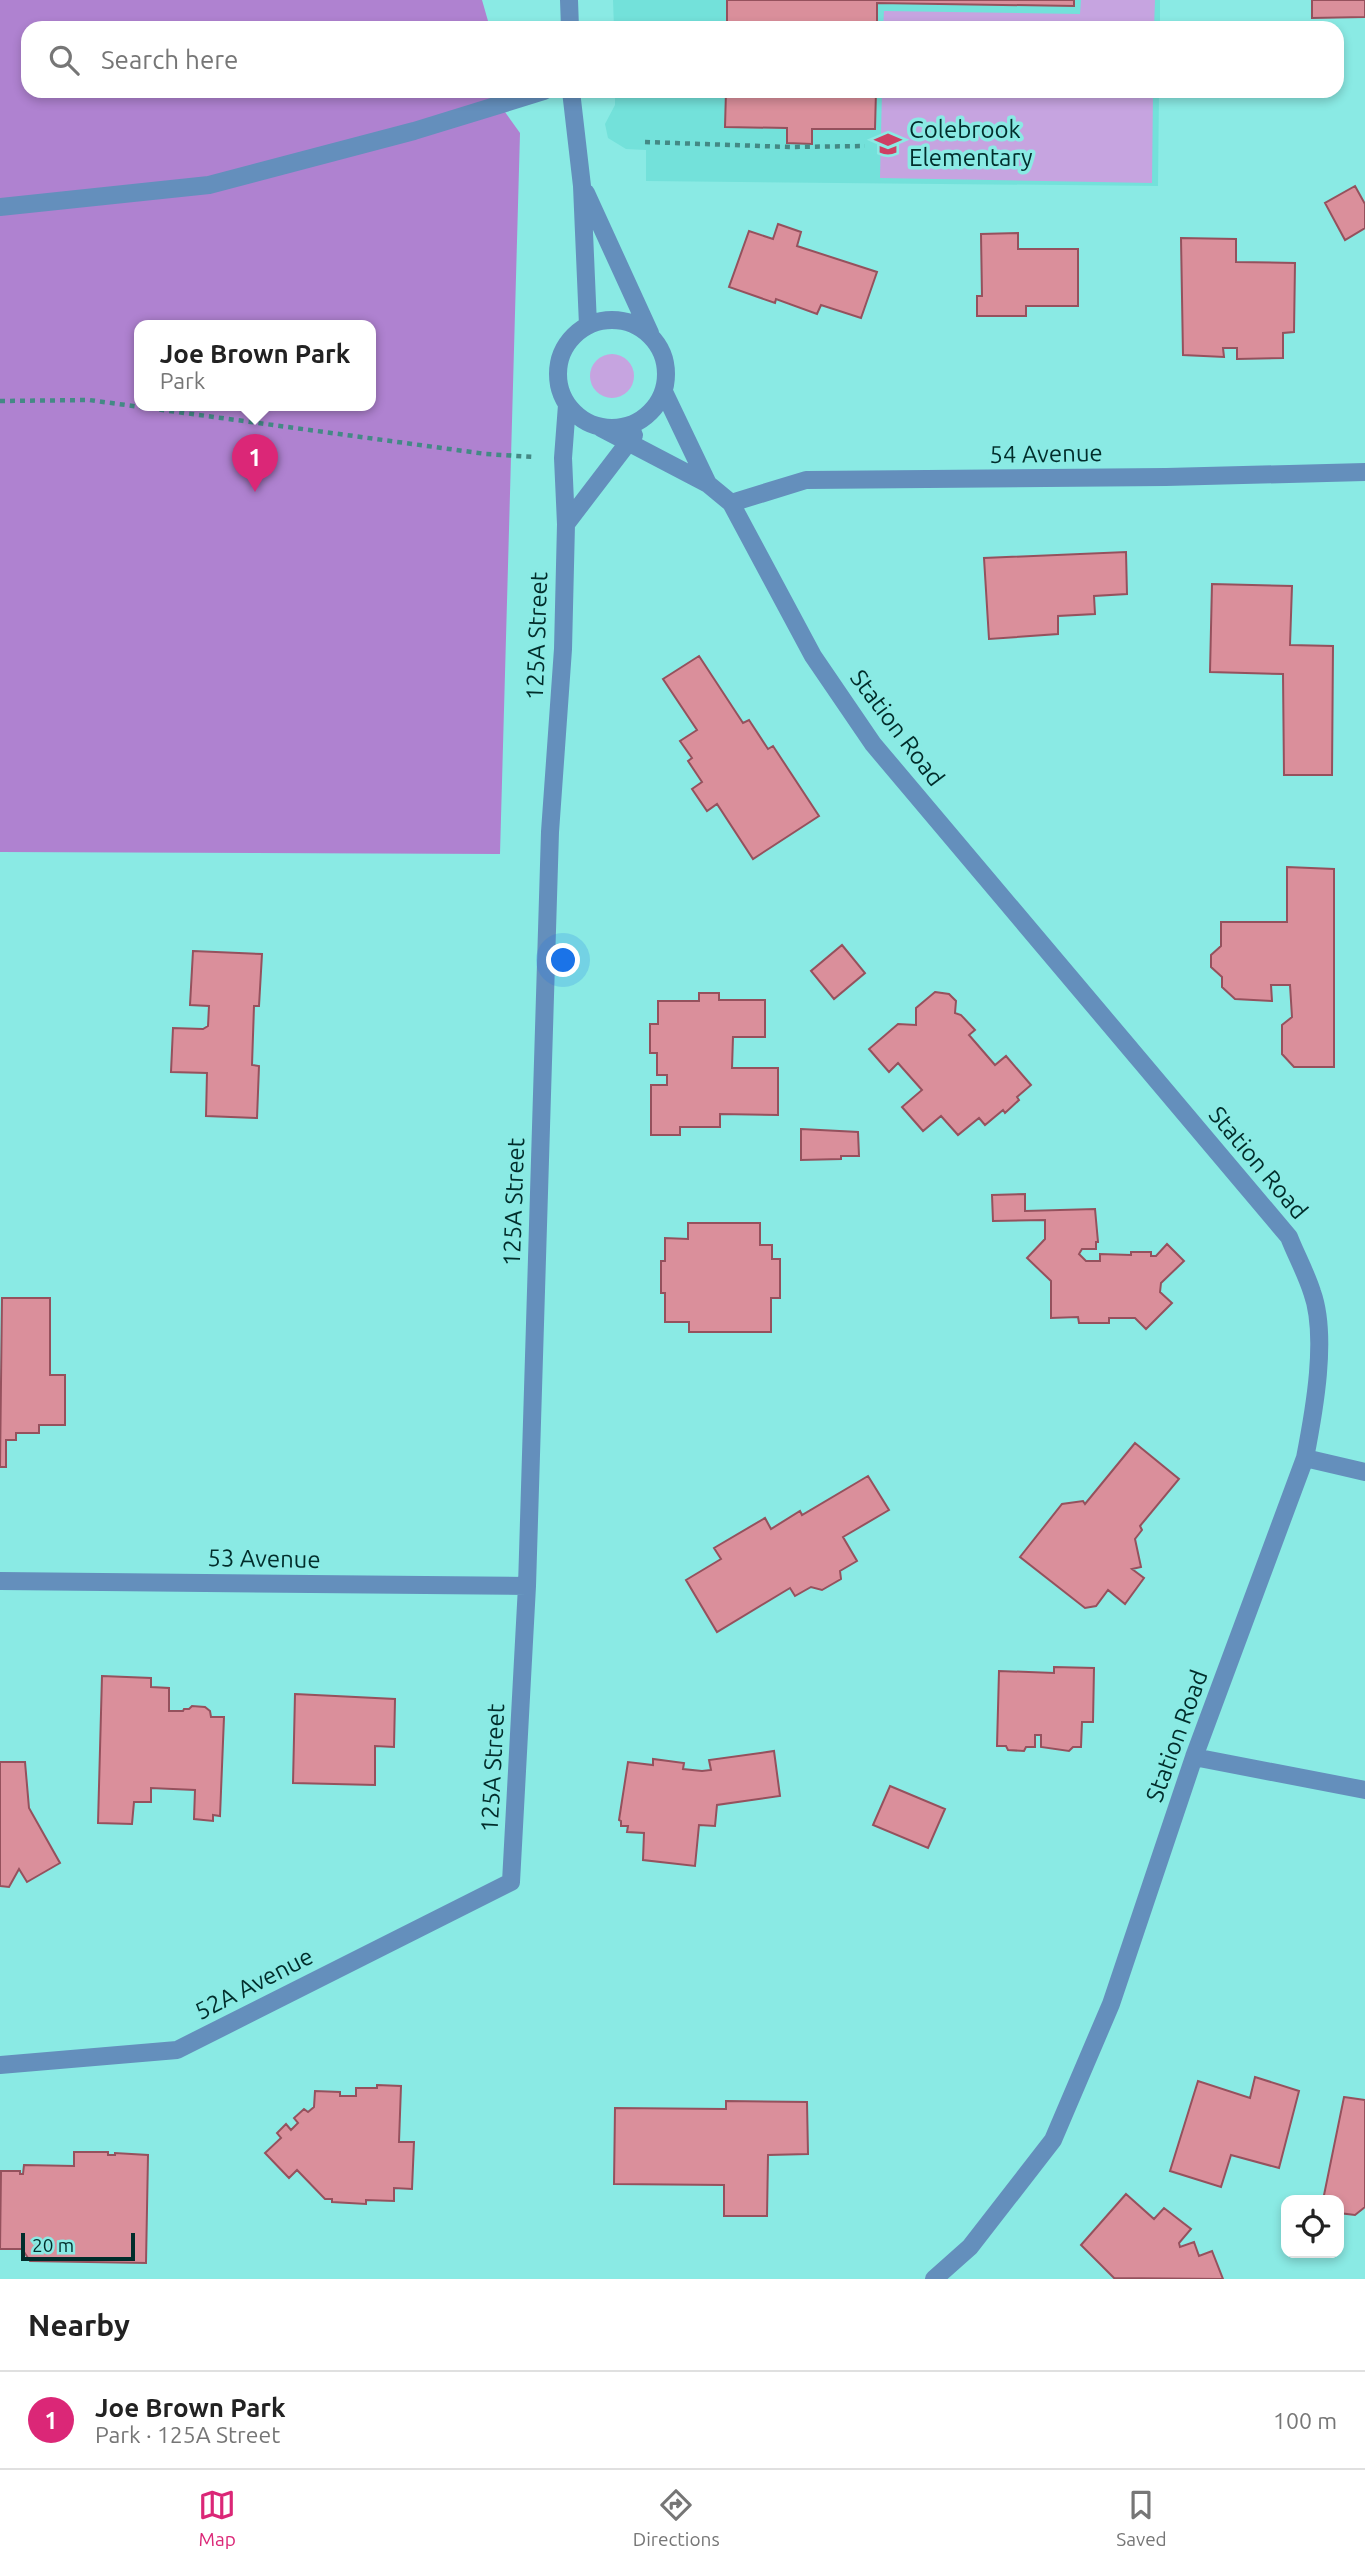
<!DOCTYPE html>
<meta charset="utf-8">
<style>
:root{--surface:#fff;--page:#f6f6f6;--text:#222;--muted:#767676;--line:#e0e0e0;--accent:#db2777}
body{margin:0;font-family:Ubuntu,sans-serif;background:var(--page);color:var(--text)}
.controls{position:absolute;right:21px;bottom:21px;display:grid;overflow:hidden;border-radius:14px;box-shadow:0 4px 10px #0003}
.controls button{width:63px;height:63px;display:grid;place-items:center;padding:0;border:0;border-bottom:2px solid var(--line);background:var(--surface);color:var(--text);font:35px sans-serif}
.scale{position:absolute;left:21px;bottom:18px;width:114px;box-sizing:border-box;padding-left:7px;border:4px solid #012d2b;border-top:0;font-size:19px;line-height:24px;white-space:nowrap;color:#012d2b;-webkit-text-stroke:5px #8aeae4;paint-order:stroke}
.you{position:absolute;left:564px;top:961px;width:24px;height:24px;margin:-18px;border:5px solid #fff;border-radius:50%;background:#1a73e8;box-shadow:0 0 0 10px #1a73e833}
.badge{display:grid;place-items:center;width:46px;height:46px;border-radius:50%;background:var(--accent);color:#fff;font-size:23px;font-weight:700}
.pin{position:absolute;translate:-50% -58px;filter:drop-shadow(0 2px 4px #0008)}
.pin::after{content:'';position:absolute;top:37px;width:24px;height:21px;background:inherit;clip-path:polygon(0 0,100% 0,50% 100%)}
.popup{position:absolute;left:134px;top:320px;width:242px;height:91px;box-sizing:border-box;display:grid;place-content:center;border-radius:14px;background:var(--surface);filter:drop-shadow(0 2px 5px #0005);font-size:23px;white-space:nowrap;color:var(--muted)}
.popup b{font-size:26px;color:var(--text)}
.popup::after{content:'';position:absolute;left:50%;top:100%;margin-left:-14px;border:14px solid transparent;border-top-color:var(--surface)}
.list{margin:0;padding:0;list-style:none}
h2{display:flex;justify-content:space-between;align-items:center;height:91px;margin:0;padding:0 28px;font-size:30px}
h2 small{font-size:23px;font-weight:400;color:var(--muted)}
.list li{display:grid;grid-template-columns:46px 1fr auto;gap:21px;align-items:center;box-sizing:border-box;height:98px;padding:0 28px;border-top:2px solid var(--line)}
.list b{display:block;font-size:26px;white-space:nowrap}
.list p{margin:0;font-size:23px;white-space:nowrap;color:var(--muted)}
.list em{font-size:23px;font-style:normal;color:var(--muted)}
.icon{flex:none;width:38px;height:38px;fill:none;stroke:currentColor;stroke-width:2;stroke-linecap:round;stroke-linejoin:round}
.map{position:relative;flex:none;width:1365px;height:2279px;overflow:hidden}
.search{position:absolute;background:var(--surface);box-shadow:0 4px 10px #0003;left:21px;right:21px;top:21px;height:77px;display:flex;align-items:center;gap:18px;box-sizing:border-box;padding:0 24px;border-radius:21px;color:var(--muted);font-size:26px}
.sheet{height:189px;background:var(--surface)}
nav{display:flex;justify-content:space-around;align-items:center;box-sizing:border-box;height:98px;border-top:2px solid var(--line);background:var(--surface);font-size:19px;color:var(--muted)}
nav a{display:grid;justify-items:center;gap:4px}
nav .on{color:var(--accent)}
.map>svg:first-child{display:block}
.built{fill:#73e1da}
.green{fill:#c6a4e0}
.forest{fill:#af82d0;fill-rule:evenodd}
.building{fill:#da8f9b;stroke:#95515d;stroke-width:2}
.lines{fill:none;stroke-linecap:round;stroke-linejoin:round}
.path{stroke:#448985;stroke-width:4.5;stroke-dasharray:5 5;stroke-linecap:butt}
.minor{stroke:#648fbc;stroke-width:18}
.labels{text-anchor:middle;stroke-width:7;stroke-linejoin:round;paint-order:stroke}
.poi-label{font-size:24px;fill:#012d2b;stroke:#8aeae4;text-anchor:start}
.street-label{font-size:24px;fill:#012d2b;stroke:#8aeae4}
</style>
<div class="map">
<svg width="1365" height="2279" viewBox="0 0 1365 2279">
<rect width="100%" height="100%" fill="#8aeae4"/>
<path class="built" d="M613,0H1160V28H614Z
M615,91H1159L1158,186L646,181V150L626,149L608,138L605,124L615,105Z"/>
<path class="green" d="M1081,0H1155L1154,28H883L884,11L1080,14Z
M882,91H1153L1152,183L880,178Z
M590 376a22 22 0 1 1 44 0a22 22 0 1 1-44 0Z"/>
<path class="forest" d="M0,0H482L490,28H28V91H490L520,133L500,854L0,852ZM140,326H370V406H140Z"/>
<path class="building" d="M727,0H1074V6L877,3V28H727Z
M1312,0H1365V17L1312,18Z
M726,91H876L875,129H812V144L787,143V128L725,127Z
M1355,186L1365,204V228L1345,240L1325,203Z
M778,224L801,232L797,246L877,272L861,318L821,305L817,314L776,299L775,303L729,287L749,231L773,239Z
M1018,233V249H1078V306H1026V316H977V296H982L981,234Z
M1181,238L1236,239V262L1295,263L1294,332L1283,333V358L1237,359V348H1223L1224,357L1183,355Z
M1126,552L1127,594L1094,596L1095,614L1058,616V634L989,639L984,558Z
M1212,584L1292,586L1290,645L1333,646L1332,775H1284L1283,674L1210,672Z
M699,656L743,723L749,720L768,749L773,746L819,816L753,859L717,804L707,811L692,789L702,782L688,761L692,758L680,741L697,730L663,679Z
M1287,867L1334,869V1067H1294L1282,1054V1025L1292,1017L1290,985H1271L1272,1001L1235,999L1222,987V977L1211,967V955L1221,946V922H1287Z
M842,945L865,973L834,999L811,971Z
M193,951L262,954L259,1006H254L252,1065L259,1066L257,1118L206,1116L207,1073L171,1072L173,1028L203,1029L208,1026L209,1006L190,1005Z
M935,992L949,994L956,1001L955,1013L961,1015L975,1030L969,1035L995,1065L1006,1056L1031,1085L1017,1097L1019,1100L1005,1113L1003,1110L985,1125L979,1118L958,1135L941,1116L923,1131L902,1107L922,1090L898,1063L889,1072L869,1049L898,1024L916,1025V1008Z
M699,993H719V1000H765V1037H733L732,1068H778V1115L720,1114V1127H680V1135H651V1085H667V1075H657V1053H650V1024H658V1001H699Z
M801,1129L858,1132L859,1156H841V1159L801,1160Z
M1025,1194V1211L1095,1209L1098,1242H1096V1249H1082L1079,1254L1086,1261H1100V1254L1131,1255V1252H1151V1256H1156L1167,1244L1184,1261L1161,1283L1160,1292L1172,1303L1146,1329L1135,1318H1109V1323H1079L1078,1317L1051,1318V1281L1027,1258L1045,1239V1220L993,1221L992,1195Z
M688,1223H760V1245H772V1259H780V1298H771V1332H689V1322H665V1293H661V1261H665V1238L688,1239Z
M2,1298H50V1375H65V1425H39V1433H16V1440H6V1467H0Z
M1135,1443L1179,1479L1140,1526L1142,1530L1135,1539L1141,1567L1132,1569L1144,1578L1125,1604L1108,1590L1096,1606L1085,1608L1020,1557L1062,1504L1083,1501L1085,1504Z
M868,1476L889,1510L843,1537L857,1561L840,1571L841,1579L822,1590L811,1587L795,1596L790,1588L717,1632L686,1580L721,1559L714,1548L765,1518L771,1529L800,1511L802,1515Z
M1054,1667L1094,1668L1093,1722H1082L1081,1747H1073L1069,1751L1041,1747V1735H1035V1747H1026L1024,1751L1008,1750L1006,1746H997L999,1671L1054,1673Z
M102,1676L151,1678V1687L169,1688V1711H183L184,1709H189L192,1706L205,1707L210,1711L211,1717H224L220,1816L213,1815V1821L194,1819L195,1790L151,1788V1802H134L132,1824L98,1823Z
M295,1694L395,1699L394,1747L375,1746V1785L293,1783Z
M774,1751L780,1796L717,1805L715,1826L699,1825L695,1866L643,1860L644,1833L627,1832L628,1826H621V1821L619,1820L628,1762L653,1765V1759L684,1763L683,1769L702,1771L711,1770L709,1760Z
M0,1762H25L29,1808L60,1863L27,1882L19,1869L9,1887L0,1886Z
M890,1786L945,1809L928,1848L873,1825Z
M1255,2077L1299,2091L1279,2168L1231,2155L1221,2187L1170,2171L1198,2081L1250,2098Z
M377,2085L401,2086L399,2142H414L412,2189L394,2188V2201L366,2200V2204L332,2202V2199H325L297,2170L289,2178L265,2153L281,2138L277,2133L286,2124L291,2130L298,2123L294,2118L304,2109L308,2112L314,2107L315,2091L340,2092V2096H356V2088H377Z
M1344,2097L1365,2100V2207L1355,2215L1339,2213V2200H1323Z
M726,2101L807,2102L808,2154L768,2155L767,2216H724V2185L614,2184L615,2108L726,2109Z
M74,2152H108V2155H115V2153L148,2155L146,2263L30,2261L22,2249H0L1,2171H20V2174H23L24,2165L74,2166Z
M1126,2194L1154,2219L1164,2208L1191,2229L1179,2243L1180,2247L1194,2242L1199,2256L1212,2251L1223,2279L1114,2278L1081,2245Z"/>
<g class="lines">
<path class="path" d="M645,142L790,147L865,146
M0,401L89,400L486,454L534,457"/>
<path class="minor" d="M569,0L570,28
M571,91L582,186L588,325
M586,193L650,333
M0,207L209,185L414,131L544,91
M558 374a54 54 0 1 1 108 0a54 54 0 1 1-108 0Z
M665,394L708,484
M601,428L708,484L731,503L813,656L873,744L1289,1237C1296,1255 1306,1273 1312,1292C1328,1336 1314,1412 1305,1458L1194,1757L1111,2004L1053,2140L970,2247L934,2279
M731,503L806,480L1166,477L1365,472
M566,524L634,435
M1305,1458L1365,1472
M0,1581L527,1586
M1194,1757L1365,1790
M0,2065L177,2050L511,1882L527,1586L550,832L563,649L566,524L563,458L567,405"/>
</g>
<defs>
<g id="school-bare" transform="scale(2.1)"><path d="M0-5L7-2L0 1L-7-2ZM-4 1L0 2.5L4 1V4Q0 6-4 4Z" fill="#ce3f63" stroke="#8aeae4" stroke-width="2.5" paint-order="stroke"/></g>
</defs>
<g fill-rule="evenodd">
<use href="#school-bare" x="888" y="144"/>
</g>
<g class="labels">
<g class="poi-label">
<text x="909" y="138">Colebrook<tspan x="909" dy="28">Elementary</tspan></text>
</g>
<g class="street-label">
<text transform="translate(1046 454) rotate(-1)" y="8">54 Avenue</text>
<text transform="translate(537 636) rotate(-88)" y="8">125A Street</text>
<text transform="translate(897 728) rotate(53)" y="8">Station Road</text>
<text transform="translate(1258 1163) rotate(50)" y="8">Station Road</text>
<text transform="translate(514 1202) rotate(-88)" y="8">125A Street</text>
<text transform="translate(264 1559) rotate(1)" y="8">53 Avenue</text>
<text transform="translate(1177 1736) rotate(-70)" y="8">Station Road</text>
<text transform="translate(493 1768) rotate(-87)" y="8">125A Street</text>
<text transform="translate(254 1984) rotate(-27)" y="8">52A Avenue</text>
</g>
</g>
</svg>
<div class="controls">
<button><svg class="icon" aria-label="locate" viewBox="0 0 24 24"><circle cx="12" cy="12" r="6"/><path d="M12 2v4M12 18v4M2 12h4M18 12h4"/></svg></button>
</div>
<div class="scale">20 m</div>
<div class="you"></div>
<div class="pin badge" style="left:255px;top:492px">1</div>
<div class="popup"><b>Joe Brown Park</b>Park</div>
<div class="search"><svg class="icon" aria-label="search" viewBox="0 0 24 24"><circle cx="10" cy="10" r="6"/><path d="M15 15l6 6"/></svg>Search here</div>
</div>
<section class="sheet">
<h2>Nearby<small></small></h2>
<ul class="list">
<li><span class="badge">1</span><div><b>Joe Brown Park</b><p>Park · 125A Street</p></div><em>100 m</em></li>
</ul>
</section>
<nav>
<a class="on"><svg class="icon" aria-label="map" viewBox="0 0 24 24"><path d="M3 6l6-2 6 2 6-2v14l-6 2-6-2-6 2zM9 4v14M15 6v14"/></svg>Map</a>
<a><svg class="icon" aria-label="directions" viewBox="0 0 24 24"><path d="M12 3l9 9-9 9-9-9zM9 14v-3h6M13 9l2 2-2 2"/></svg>Directions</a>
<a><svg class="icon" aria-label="saved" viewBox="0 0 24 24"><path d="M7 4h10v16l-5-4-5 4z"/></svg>Saved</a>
</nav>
